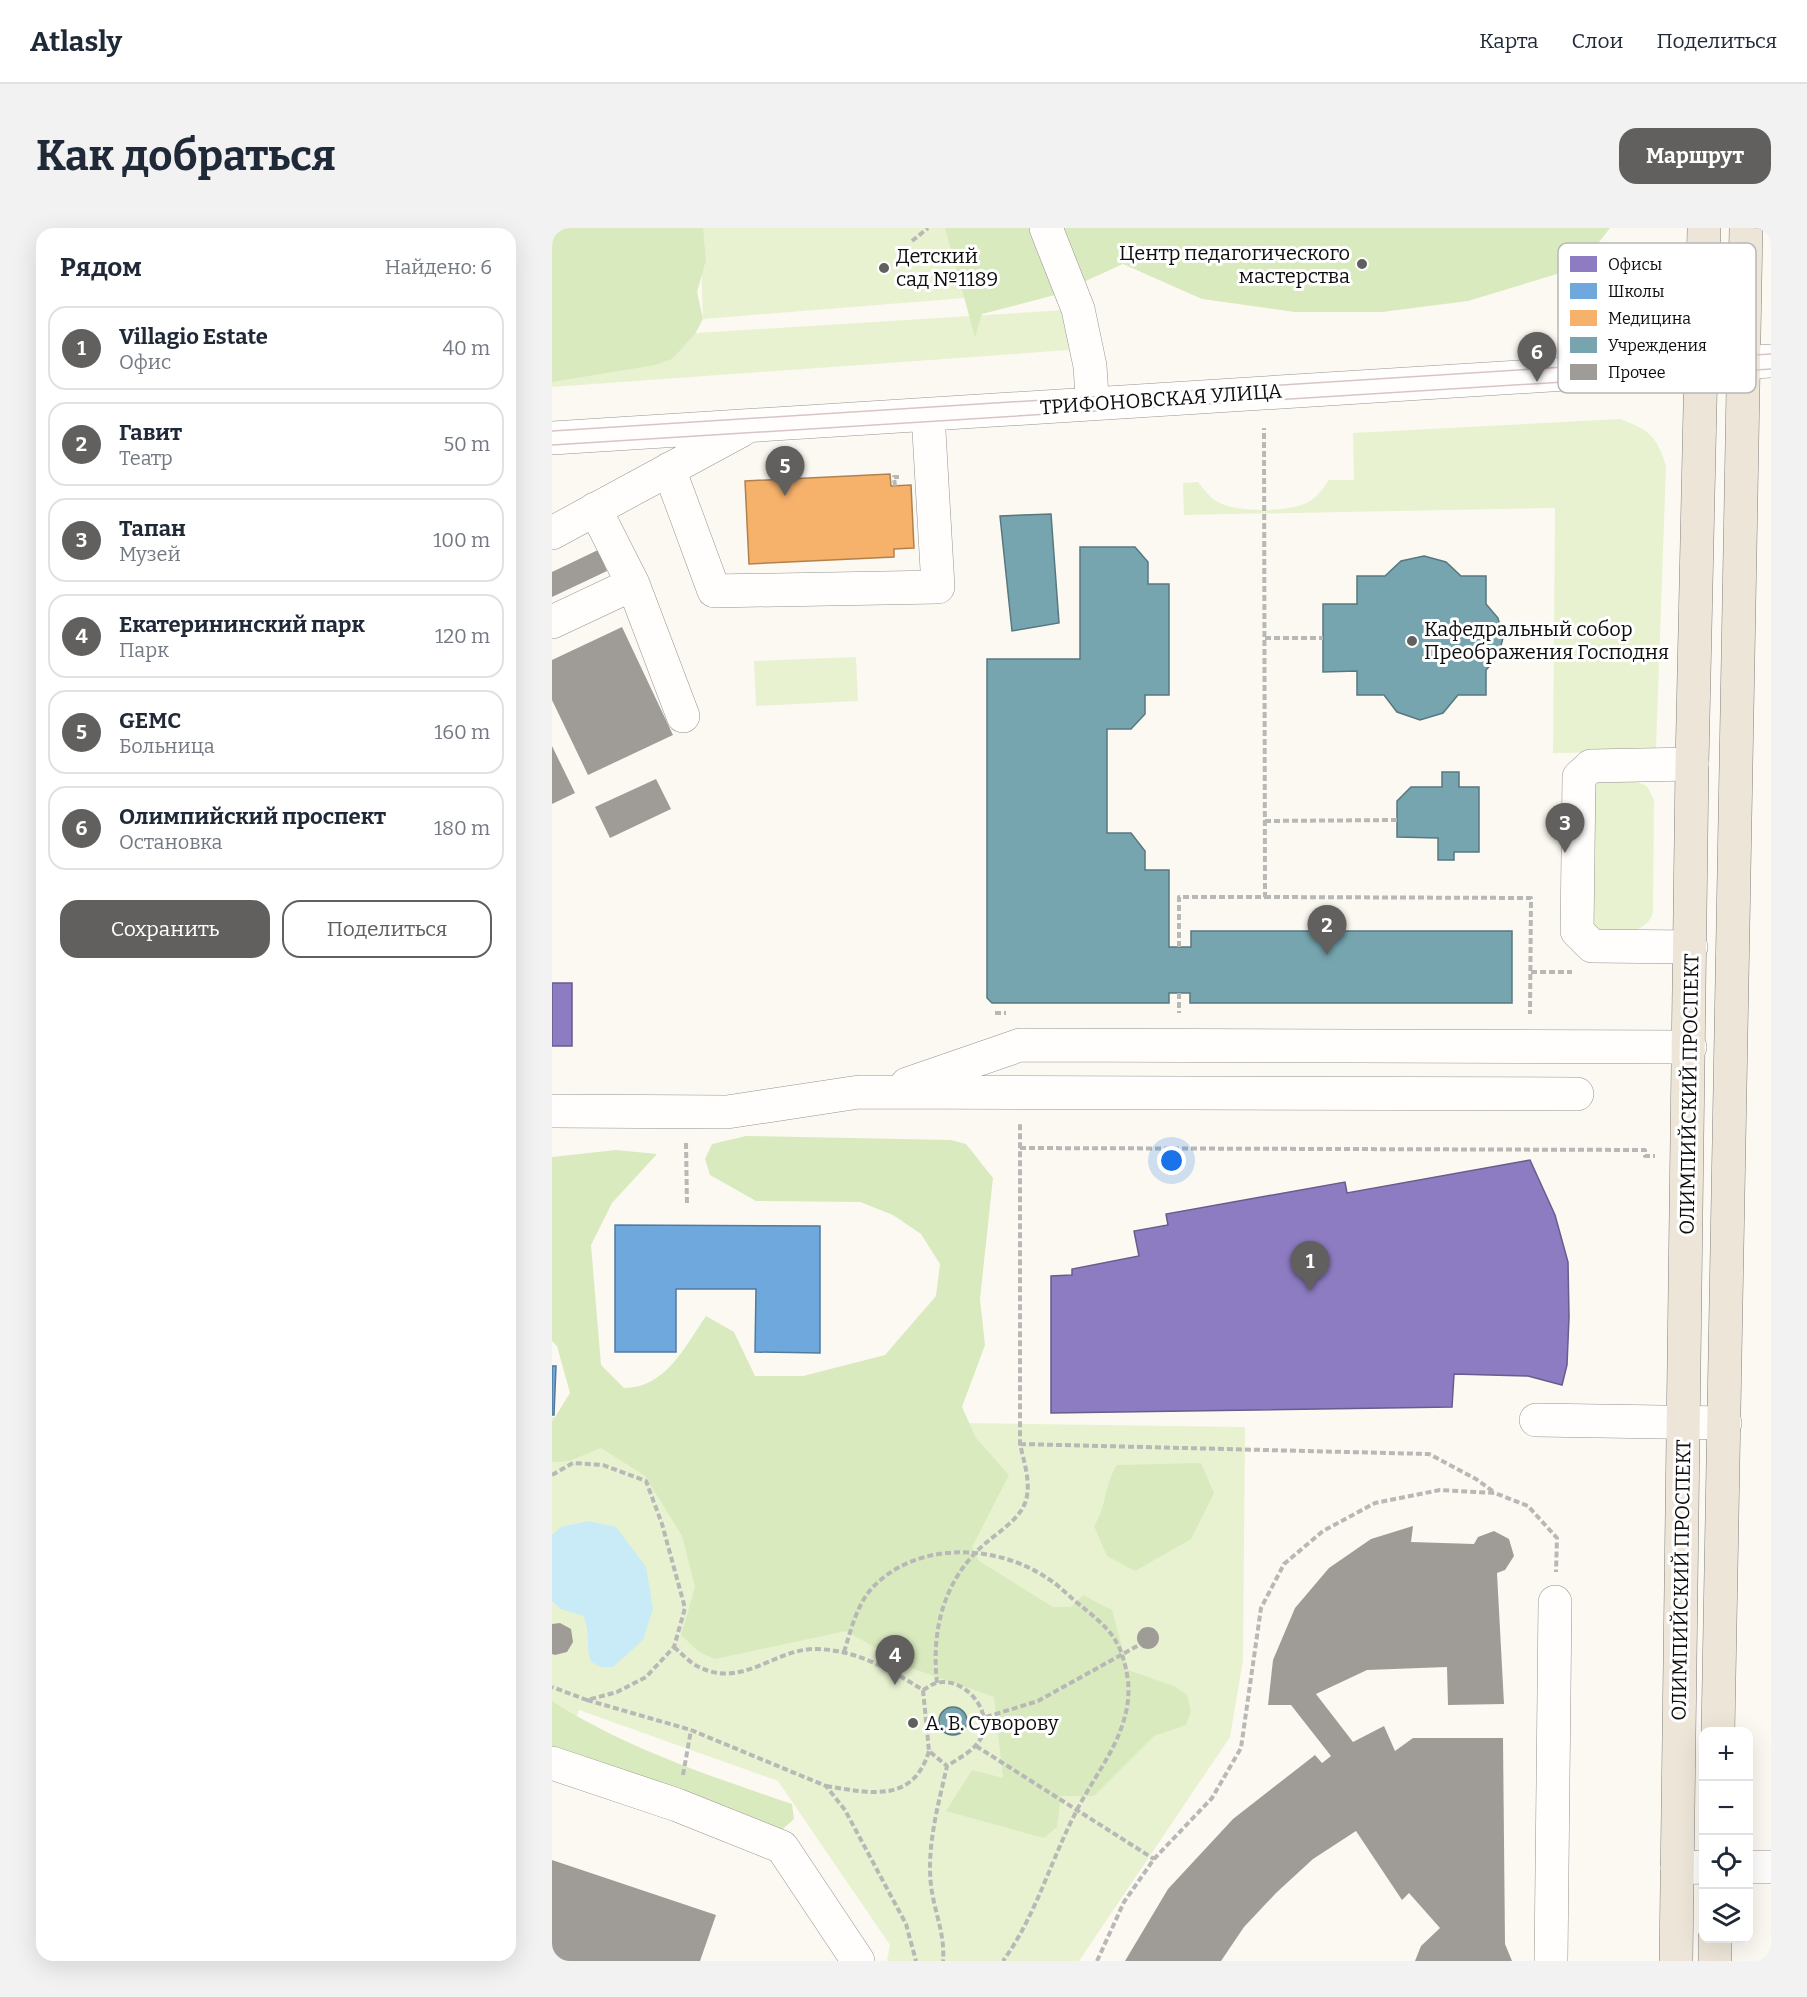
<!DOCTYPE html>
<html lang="ru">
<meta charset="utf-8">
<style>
:root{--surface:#fff;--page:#f2f2f3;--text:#1f2937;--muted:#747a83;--line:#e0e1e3;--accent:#61605e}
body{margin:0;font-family:Bitter,serif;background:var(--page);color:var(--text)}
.controls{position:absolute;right:18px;bottom:18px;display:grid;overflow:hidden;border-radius:12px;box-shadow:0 6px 24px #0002}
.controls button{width:54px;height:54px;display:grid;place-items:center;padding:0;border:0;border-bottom:2px solid var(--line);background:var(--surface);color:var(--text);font:30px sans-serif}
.you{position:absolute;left:620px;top:933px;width:21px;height:21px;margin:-15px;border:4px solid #fff;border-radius:50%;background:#1a73e8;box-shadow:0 0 0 9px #1a73e833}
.badge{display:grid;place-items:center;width:39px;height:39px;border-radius:50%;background:var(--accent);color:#fff;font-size:20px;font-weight:700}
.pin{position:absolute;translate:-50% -50px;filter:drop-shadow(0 2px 3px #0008)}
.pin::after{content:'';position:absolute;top:32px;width:21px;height:18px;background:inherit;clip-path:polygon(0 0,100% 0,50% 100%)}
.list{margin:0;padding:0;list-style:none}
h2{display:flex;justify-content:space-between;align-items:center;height:78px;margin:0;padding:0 24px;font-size:26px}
h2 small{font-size:20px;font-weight:400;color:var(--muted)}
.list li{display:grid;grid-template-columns:39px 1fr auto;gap:18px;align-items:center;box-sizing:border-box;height:84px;margin:0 12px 12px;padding:0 12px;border:2px solid var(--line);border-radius:18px}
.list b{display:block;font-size:22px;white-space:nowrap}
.list p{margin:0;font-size:20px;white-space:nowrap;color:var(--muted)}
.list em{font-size:20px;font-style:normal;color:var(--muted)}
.actions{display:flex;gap:12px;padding:18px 24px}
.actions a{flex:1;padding:14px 0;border:2px solid var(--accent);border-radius:18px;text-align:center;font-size:21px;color:var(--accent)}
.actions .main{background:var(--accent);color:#fff}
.icon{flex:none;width:33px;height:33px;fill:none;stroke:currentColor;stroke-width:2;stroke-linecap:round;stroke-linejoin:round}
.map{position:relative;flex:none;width:1219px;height:1733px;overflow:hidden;border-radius:18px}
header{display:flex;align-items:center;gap:36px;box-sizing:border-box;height:84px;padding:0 30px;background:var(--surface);border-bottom:2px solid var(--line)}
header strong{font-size:28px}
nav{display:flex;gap:33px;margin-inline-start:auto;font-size:21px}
.intro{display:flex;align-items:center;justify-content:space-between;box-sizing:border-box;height:144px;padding:0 36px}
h1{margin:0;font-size:42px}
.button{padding:15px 27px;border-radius:18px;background:var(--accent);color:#fff;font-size:21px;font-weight:700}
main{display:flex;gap:36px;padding:0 36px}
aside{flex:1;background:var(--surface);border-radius:18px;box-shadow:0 6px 24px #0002}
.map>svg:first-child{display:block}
.green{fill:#e8f2d1}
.forest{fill:#d9eabf}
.water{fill:#c8ebf7}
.offices{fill:#8e7cc3;stroke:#685b8d;stroke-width:1.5}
.schools{fill:#6fa8dc;stroke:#527a9e;stroke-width:1.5}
.health{fill:#f6b26b;stroke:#b0814f;stroke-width:1.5}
.public{fill:#76a5af;stroke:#57787f;stroke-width:1.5}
.building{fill:#9f9c98}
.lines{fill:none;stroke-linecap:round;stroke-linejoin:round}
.minor-casing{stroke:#959491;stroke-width:34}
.major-casing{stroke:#82817e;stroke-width:34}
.path{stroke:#b8b8b6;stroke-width:4;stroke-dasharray:6 3;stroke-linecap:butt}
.minor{stroke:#fffefd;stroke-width:33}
.major{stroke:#ede6d8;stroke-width:33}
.tram{stroke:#d8c4c6;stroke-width:1.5}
.poi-dot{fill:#61605e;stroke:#fff;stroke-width:2}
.labels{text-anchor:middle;stroke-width:6;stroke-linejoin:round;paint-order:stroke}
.poi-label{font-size:20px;fill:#0e0e0e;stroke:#fff;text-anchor:start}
.street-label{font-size:20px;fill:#0e0e0e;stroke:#fff}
.key{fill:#fff;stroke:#b7b7b7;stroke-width:1.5}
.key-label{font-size:16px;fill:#0e0e0e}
</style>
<header>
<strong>Atlasly</strong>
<nav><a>Карта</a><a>Слои</a><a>Поделиться</a></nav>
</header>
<div class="intro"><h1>Как добраться</h1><a class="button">Маршрут</a></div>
<main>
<aside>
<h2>Рядом<small>Найдено: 6</small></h2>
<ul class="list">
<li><span class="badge">1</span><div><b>Villagio Estate</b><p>Офис</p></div><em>40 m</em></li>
<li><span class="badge">2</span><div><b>Гавит</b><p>Театр</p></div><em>50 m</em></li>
<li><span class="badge">3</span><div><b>Тапан</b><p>Музей</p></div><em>100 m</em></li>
<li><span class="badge">4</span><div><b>Екатерининский парк</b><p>Парк</p></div><em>120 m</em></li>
<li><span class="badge">5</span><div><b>GEMC</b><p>Больница</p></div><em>160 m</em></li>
<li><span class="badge">6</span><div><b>Олимпийский проспект</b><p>Остановка</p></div><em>180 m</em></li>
</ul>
<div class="actions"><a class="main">Сохранить</a><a>Поделиться</a></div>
</aside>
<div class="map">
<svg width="1219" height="1733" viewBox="0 0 1219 1733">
<rect width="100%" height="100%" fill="#fcf9f2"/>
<path class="green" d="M148,0H481L499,63L151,91Z
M513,82L517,122L0,159V114Z
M1068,191C1097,202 1105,208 1114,238L1104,520L1092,524L1001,525L1003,280L632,287L631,255L646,254C653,263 660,272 670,276C688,284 737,284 754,275C765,270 771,261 777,252H802L801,205Z
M304,429L306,473L204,478L202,433Z
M1081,552L1095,558L1102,572L1101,684C1095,709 1056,709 1038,697L1035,563L1046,553Z
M0,1189L693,1199L691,1432L678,1509L527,1733H335L338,1717L226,1553L27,1482L16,1510L0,1505Z"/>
<path class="forest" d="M0,0H151L154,32L145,64L151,91L143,106L120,131L103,137L0,154Z
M393,0H1058L1037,27L1005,46L916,73L830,84H743L650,71L571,36L503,67L430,86L423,109Z
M194,908L399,912L414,916L441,950L428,1071L433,1117L410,1179L424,1210L457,1247L420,1319L427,1333L501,1379H519L531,1367L560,1382L576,1442L622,1458L635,1467L639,1483L634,1497L602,1508L542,1568H509L505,1599L492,1610L394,1583L420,1542L451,1550L442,1469L359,1440L294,1403L163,1431L147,1424L129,1407L143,1359L130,1308L93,1248L49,1220L17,1233L0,1234V1194L18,1165L5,1118L0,1113V929L64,922L105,926L60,975L39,1017L49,1137L72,1160C114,1160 133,1118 154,1088L182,1104L203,1148H251L333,1127L384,1068L388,1036L369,1006L341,987L308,974L204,973L158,947L153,931L160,916Z
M649,1235L662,1265L639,1311L583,1343L555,1328L542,1298C555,1278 552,1257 565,1237Z
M0,1473C73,1520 158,1548 240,1576L242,1591L217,1613L0,1532Z"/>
<path class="water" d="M36,1293L64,1299L94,1339L101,1381L91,1412L61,1439H49L39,1434C33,1418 39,1403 31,1388L9,1381L0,1373V1307L9,1299Z"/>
<path class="offices" d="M0,755H20V818H0Z
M978,932L1003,987L1016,1034L1017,1089L1015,1137L1010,1157L976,1148L902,1146L900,1179L499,1185V1048L520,1047V1041L587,1028L582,1003L616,997L614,986L793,954L795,965Z"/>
<path class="schools" d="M63,997L268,998V1125L203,1124L204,1061H124V1124H63Z
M0,1138H4L2,1187H0Z"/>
<path class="health" d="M338,246L339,258L359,257L362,320L342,321V329L197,336L193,253Z"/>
<path class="public" d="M499,286L507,395L460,403L448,288Z
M528,319H583L596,334V356H617V467H593V486L579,501H555V605H579L593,623V642H617V719H639V703H960V775H638V765H617V775H440L435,770V431H528Z
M872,328L894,334L909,348H934V376L946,390L951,410L946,429L934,442V467H906L891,485L868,492L845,484L832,467H805V443L771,444V376H805V348H833L849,333Z
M890,544H907V559H927V624H902V632H886V610L845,609V573L859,559H890Z
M387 1493a14 14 0 1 1 28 0a14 14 0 1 1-28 0Z"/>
<path class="building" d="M46,322L55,343L0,369V344Z
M70,399L121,507L36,547L0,472V432Z
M0,518L23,565L0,576Z
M104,551L119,581L58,610L43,579Z
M861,1298L859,1314L922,1316L926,1309L942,1303L957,1311L962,1328L953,1342L945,1345L952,1476L896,1477L895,1439L815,1442L764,1466L801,1514L832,1498L843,1523L861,1510H951L953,1716L960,1733H863L869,1718L888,1700L857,1665L850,1672L804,1603L761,1631L724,1665L692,1699L669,1733H573L616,1661L681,1591L763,1527L770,1535L779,1528L739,1477H716L721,1432L743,1380L777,1340L819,1311Z
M8,1395L19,1401L21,1414L15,1424L3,1427L0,1426V1396Z
M585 1410a11 11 0 1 1 22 0a11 11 0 1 1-22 0Z
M0,1632L164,1687L148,1733H0Z"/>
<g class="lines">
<g class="minor-casing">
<path id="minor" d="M494,0L526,81L538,138L540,168L545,174
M0,210L1219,133
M117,241L162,363L386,359L376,186
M0,305L190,202
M81,356L131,488
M0,394L81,356L43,281
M1139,719L1040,718L1025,703L1027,549L1039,538L1140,536
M355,856L468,817L1138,819
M0,883L175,884L307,864L1025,866
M984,1192L1173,1195
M0,1535L125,1577L230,1619L306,1733
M1196,1639H1219
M1125,1640L1152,1639
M999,1733L1003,1374"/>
</g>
<g class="major-casing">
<path id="major" d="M1166,1504L1194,0
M1124,1733L1140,536L1152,0
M1163,1733V1710"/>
</g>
<path class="path" d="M360,13L376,0
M343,258L342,249H347
M713,410H771
M713,593L845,592
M713,669L979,670L978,786
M627,719V669H713L712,200
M979,744H1020
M627,765V785
M443,785H454
M134,915L135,976
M468,920L1093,922V928H1103
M468,1216L877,1226L924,1251L942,1264
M0,1247L21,1235L51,1237L94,1253L110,1296L133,1380L122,1419L94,1449L65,1464L35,1472L0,1459
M122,1419C129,1425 138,1435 147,1439C191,1461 223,1420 265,1421C305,1422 339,1442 371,1462
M292,1424C299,1402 305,1375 322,1358C366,1313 445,1316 495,1350C505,1356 514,1365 523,1373C555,1399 570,1409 576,1453C578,1471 574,1489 567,1506C556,1533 538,1556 525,1582C499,1631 484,1688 451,1733
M385,1455C379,1401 392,1350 435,1314C448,1303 467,1291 473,1275C480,1257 472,1234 468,1216V895
M371,1462C375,1460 380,1456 384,1455C412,1448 441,1482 430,1508C424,1522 407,1530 395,1538C386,1578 373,1623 380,1664C384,1688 393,1708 391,1733
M371,1462L377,1523L395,1538
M35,1472L139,1502L274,1558L293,1582L354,1696L364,1733
M434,1489L486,1473L587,1417
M424,1518L602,1631
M131,1547L139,1502
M274,1558C318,1565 361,1576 377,1523
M545,1733L572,1674L602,1631L660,1570L689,1520L709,1380L732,1336L771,1303L823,1275L888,1262L943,1265L976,1278L1005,1310L1004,1344"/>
<use href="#minor" class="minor"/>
<use href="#major" class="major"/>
<path class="tram" d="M0,203L1219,126
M0,217L1219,141"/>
</g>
<g class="poi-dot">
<circle cx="810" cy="36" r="6"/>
<circle cx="332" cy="40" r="6"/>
<circle cx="860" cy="413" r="6"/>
<circle cx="361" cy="1495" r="6"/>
</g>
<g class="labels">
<g class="poi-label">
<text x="798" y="32" text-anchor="end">Центр педагогического<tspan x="798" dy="23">мастерства</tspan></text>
<text x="344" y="35">Детский<tspan x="344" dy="23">сад №1189</tspan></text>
<text x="872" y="408">Кафедральный собор<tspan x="872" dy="23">Преображения Господня</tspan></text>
<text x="373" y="1502">А. В. Суворову</text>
</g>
<g class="street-label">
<text transform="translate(609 171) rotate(-4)" y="7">ТРИФОНОВСКАЯ УЛИЦА</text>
<text transform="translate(1137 866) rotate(-89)" y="7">ОЛИМПИЙСКИЙ ПРОСПЕКТ</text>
<text transform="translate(1129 1352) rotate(-89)" y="7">ОЛИМПИЙСКИЙ ПРОСПЕКТ</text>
</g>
</g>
<rect x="1006" y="15" width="198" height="150" rx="9" class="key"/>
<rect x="1018" y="28" width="27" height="16" fill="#8e7cc3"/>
<rect x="1018" y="55" width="27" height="16" fill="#6fa8dc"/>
<rect x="1018" y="82" width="27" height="16" fill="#f6b26b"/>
<rect x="1018" y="109" width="27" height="16" fill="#76a5af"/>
<rect x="1018" y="136" width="27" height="16" fill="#9f9c98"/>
<g class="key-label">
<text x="1056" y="42">Офисы</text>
<text x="1056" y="69">Школы</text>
<text x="1056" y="96">Медицина</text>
<text x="1056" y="123">Учреждения</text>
<text x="1056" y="150">Прочее</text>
</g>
</svg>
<div class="controls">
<button>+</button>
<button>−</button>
<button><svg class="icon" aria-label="locate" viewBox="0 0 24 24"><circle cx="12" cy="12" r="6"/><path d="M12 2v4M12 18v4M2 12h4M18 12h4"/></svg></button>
<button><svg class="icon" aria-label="layers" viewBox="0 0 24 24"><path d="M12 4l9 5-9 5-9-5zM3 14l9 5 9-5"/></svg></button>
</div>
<div class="you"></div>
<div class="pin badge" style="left:758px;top:1063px">1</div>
<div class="pin badge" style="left:775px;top:727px">2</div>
<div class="pin badge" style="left:1013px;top:625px">3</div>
<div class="pin badge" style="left:343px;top:1457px">4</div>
<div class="pin badge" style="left:233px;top:268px">5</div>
<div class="pin badge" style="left:985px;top:154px">6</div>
</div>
</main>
